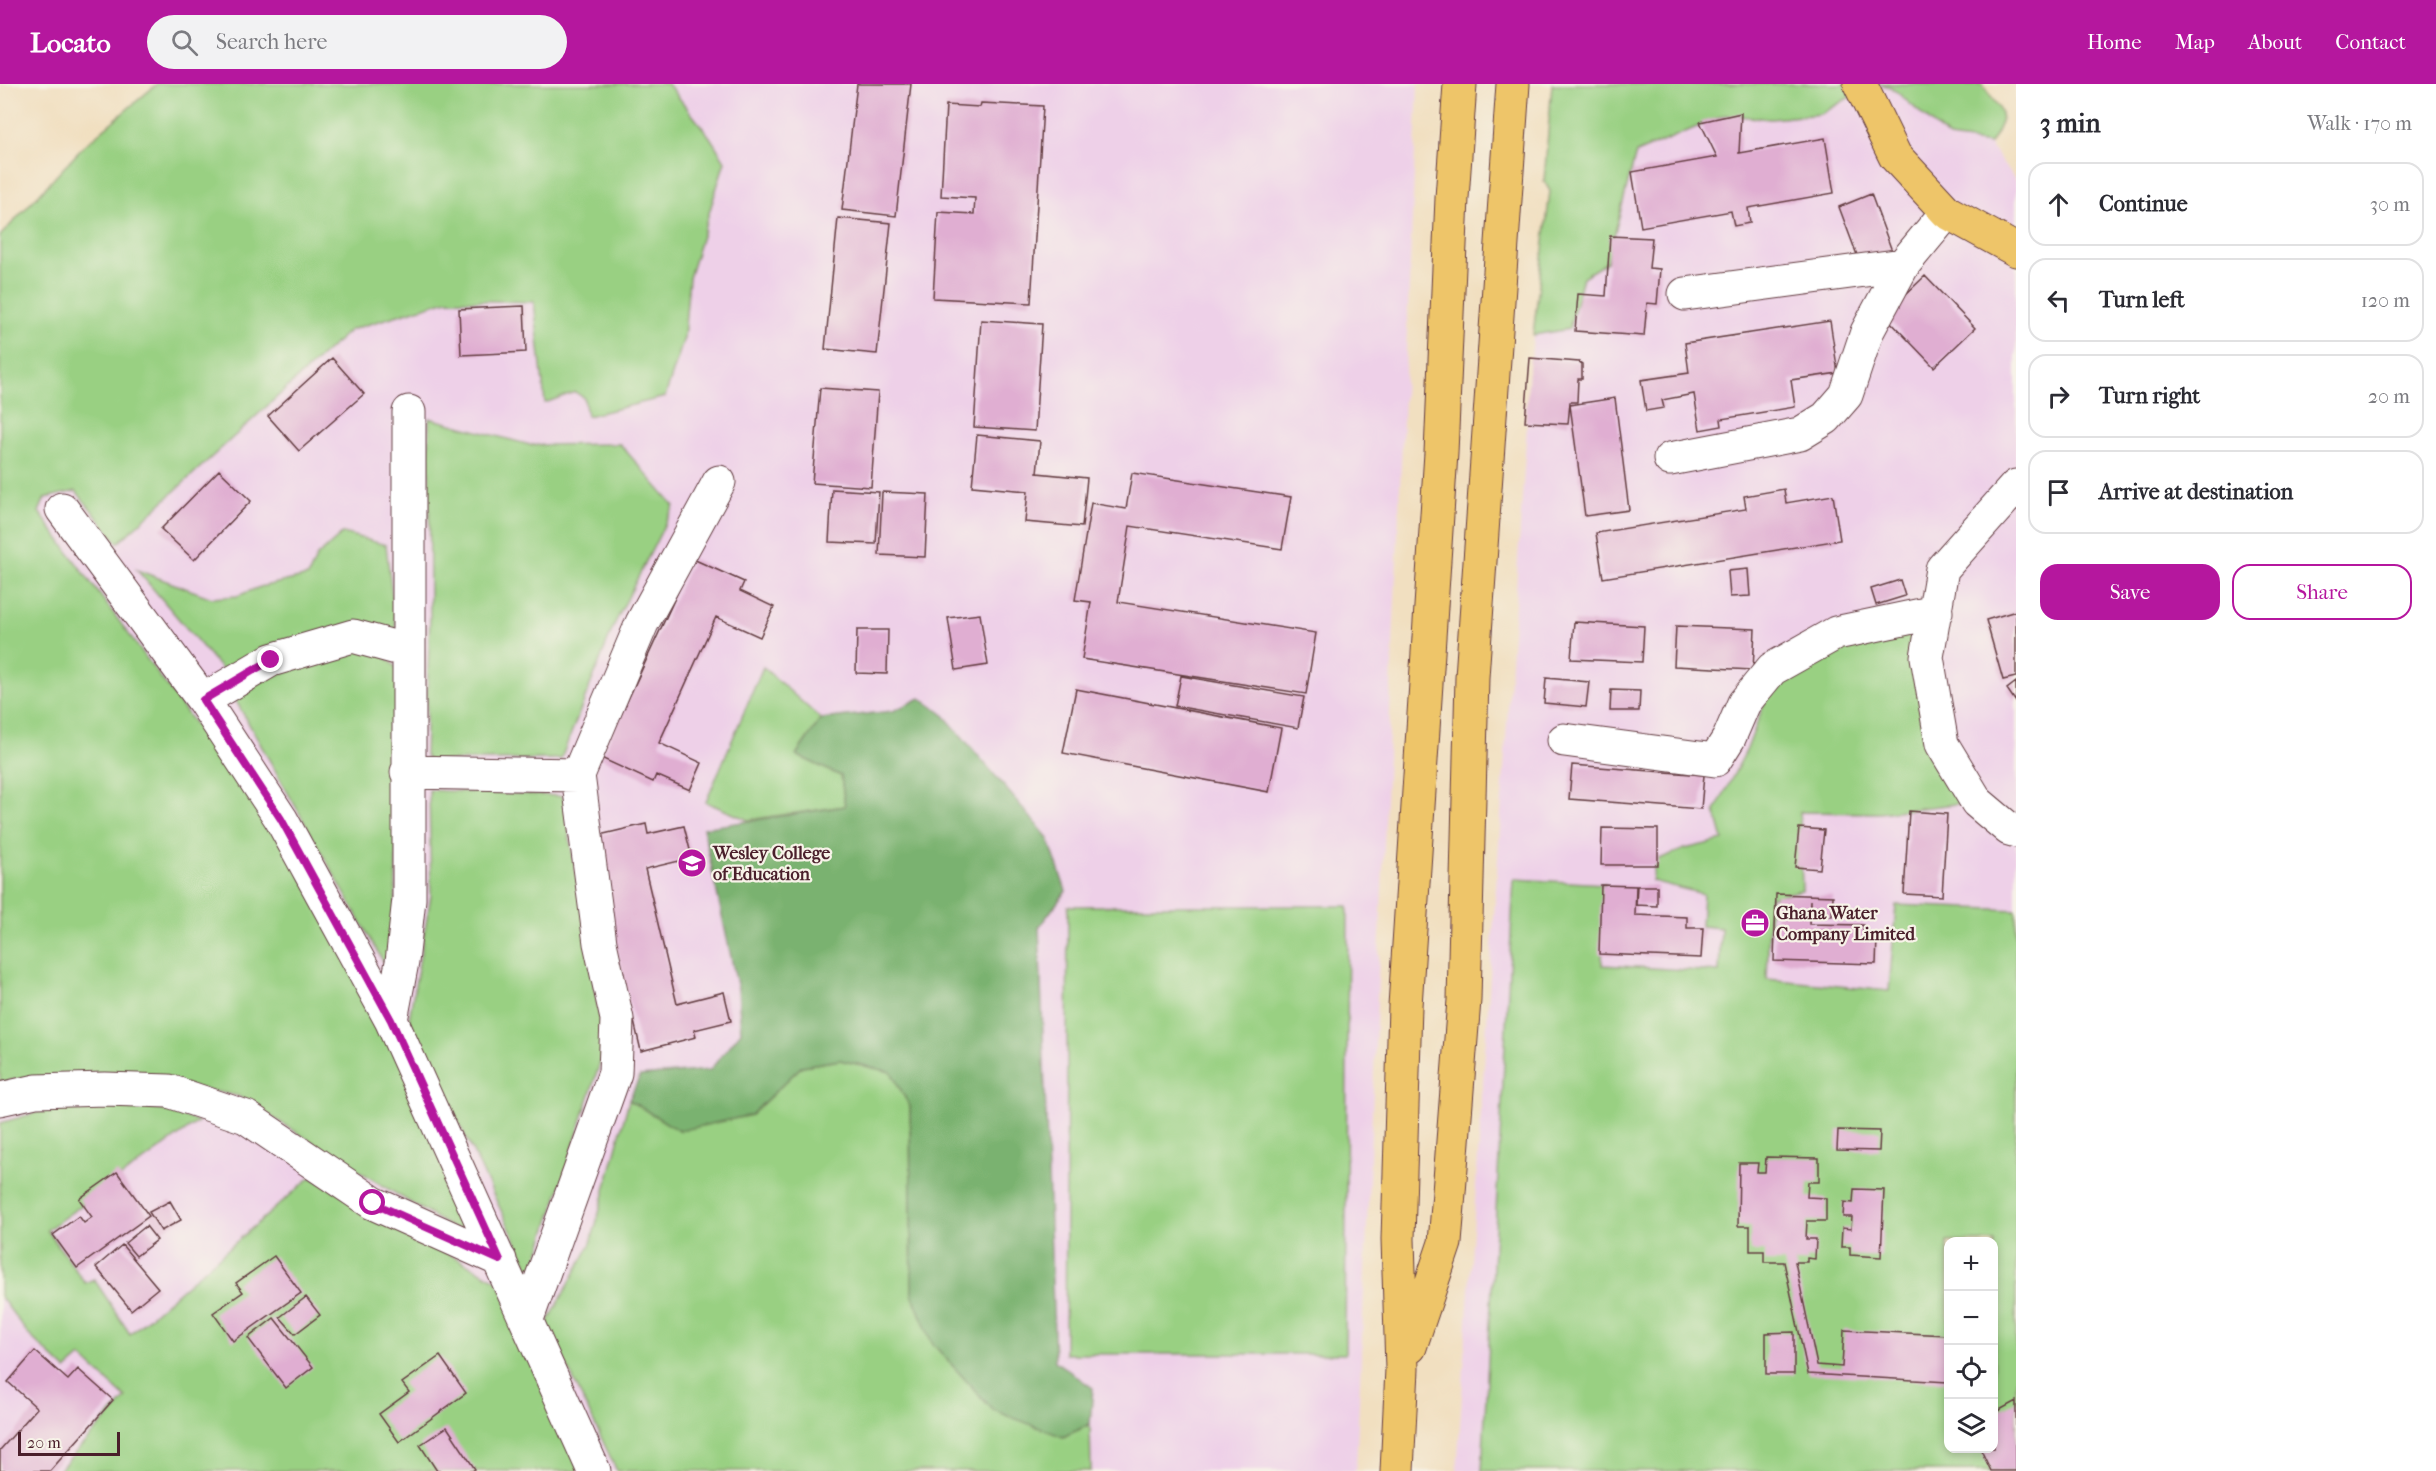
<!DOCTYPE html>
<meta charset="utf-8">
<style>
:root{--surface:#fff;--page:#f2f2f3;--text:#2b2b33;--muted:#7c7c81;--line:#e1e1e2;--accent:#b5179e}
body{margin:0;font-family:"IM FELL French Canon",serif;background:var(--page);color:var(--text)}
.controls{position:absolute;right:18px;bottom:18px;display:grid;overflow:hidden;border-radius:12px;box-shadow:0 3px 9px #0003}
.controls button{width:54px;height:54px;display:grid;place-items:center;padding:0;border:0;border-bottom:2px solid var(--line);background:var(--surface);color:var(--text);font:30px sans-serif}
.scale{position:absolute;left:18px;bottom:15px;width:102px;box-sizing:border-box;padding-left:6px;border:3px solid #4a1f2b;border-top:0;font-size:16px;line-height:21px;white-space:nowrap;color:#4a1f2b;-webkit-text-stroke:4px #f7f3e8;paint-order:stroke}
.stop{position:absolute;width:18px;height:18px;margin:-14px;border:4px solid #b5179e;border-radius:50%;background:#fff}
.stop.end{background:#b5179e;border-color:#fff;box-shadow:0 2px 6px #0008}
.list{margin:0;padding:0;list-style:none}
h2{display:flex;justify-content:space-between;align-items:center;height:78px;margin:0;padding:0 24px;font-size:26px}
h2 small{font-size:20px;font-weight:400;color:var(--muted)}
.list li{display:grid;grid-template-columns:39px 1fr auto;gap:18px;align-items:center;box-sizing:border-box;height:84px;margin:0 12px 12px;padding:0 12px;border:2px solid var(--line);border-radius:18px}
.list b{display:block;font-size:22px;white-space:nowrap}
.list em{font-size:20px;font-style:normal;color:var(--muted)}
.actions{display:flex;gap:12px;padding:18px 24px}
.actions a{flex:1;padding:14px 0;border:2px solid var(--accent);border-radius:18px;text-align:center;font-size:21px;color:var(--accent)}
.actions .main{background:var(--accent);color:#fff}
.icon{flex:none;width:33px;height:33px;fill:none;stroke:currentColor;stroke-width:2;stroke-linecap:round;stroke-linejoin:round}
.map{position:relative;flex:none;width:2016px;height:1387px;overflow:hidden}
header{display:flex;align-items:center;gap:36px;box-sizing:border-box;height:84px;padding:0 30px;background:var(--accent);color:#fff}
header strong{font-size:28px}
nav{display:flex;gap:33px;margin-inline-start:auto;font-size:21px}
.search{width:420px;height:54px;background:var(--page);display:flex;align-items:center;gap:15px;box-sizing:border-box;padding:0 21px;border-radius:33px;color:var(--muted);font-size:22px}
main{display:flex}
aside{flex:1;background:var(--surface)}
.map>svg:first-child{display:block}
.built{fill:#eed0e8;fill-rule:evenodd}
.green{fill:#99d082;stroke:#727856;stroke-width:1.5;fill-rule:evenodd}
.forest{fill:#7ab270;stroke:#62684e;stroke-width:1.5}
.building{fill:#e0aed2}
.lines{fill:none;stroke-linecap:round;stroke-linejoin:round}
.minor-casing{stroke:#633c41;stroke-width:35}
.major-casing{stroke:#633c41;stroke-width:35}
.highway-casing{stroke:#633c41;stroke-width:35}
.minor{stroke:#fff;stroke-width:33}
.major{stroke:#eec569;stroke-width:33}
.highway{stroke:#eec569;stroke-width:33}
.route{stroke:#b5179e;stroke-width:8}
.labels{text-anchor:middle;stroke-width:4.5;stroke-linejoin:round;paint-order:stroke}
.poi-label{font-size:18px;font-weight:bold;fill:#4a1f2b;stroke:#f7f3e8;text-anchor:start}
</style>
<header>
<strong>Locato</strong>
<div class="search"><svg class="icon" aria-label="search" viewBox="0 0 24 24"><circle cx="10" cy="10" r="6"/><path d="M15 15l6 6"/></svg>Search here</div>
<nav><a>Home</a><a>Map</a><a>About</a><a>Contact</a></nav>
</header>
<main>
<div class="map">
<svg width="2016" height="1387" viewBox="0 0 2016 1387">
<rect width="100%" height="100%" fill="#f7f3e8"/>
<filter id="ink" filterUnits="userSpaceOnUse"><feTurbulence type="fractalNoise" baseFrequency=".0167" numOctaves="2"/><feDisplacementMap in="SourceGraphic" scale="12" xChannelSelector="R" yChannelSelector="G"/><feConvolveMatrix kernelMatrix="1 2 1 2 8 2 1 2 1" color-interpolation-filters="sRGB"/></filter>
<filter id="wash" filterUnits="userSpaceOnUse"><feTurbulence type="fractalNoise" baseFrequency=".008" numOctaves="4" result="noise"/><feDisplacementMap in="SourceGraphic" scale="24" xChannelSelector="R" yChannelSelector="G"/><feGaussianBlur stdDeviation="1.35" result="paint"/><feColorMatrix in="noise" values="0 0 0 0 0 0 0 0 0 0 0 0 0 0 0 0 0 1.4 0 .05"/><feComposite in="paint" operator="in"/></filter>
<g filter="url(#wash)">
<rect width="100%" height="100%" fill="#f1dfc0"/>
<path class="built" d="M160,0H1418L1356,1387H0V171Z
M1562,0H1946L2016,97V1387H1457L1533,251ZM1948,1158H1994V1364H1948Z"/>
<path class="green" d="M157,0H668L710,53L725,77L689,194L684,254L665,313L587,332L584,314L575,308L545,319L534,218L447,216L350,246L118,459L76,407L45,414L39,428L286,764L395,959L466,1141L458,1145L449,1142L398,1111L238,1012L115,988L12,996L0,1001V152L85,61Z
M1552,0H1872L1821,30L1771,35L1725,31L1636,69L1607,178L1583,193L1569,245L1533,251L1550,107L1544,97Z
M1877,0H1982C2002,31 2010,27 1990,60L1949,54L1891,3Z
M429,334L530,361L620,360L674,422L614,541L561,675L429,677L425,671L430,531Z
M343,449L386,461L397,553L223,587L137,486L212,514L237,512L260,503L308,492L317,472Z
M1880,549L1921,550L1963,719L1879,729L1800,728L1802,806L1770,813L1767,895L1889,907L1896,821L2016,826V1387H1482L1514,795L1605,800L1602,881L1719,888L1721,844L1701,842L1703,810L1652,797L1656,776L1685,765L1723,756L1715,727L1747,665L1766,615L1814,566ZM1948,1158H1994V1364H1948Z
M354,563L385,572L400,587L394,885L389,888L232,610L269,585Z
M763,583L821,635L796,671L841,692L845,722L748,736L706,718Z
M429,706L563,712L603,954L600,979L532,1191L409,935L431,811Z
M1068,822H1348L1345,1270H1065Z
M840,976L891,988L910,1023L912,1210L1063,1353L1090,1340L1091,1387H617L547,1240L591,1159L629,1016L679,1046L751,1031L802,982Z
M73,1018L154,1024L199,1037L47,1146L85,1199L94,1195L130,1250L311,1093L498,1197L580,1387H58L126,1314L81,1273L66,1286L28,1250L0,1212V1039Z"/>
<path class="forest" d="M920,614L942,629L1048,754L1066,807L1039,843L1055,1277L1093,1304L1090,1340L1063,1353L993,1326L932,1259L912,1210L910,1023L891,988L840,976L802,982L751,1031L679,1047L629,1016L640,992L710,986L741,948L738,905L703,744L845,722L841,692L796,671L821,635L893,627Z"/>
<g id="blocks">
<path class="building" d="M857,0H911L896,132L842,126Z
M981,19L1043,22L1031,219L933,214L938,128L974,130L975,114L941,112L946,21L980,23Z
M1741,29L1739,69L1825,54L1834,109L1748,124L1750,139L1734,142L1731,127L1641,143L1632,88L1717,73L1700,38Z
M1871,110L1892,167L1860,179L1839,123Z
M838,134L891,139L877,270L825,265Z
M1610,152L1652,154L1649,184L1660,185L1657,220L1647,219L1644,252L1575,247L1578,210L1606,212Z
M1925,192L1975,244L1934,283L1884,231Z
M524,222L526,268L461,271L459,225Z
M981,236L1042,240L1035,347L974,343Z
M1830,237L1838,289L1791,296L1795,323L1721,335L1722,342L1700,346L1694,310L1662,316L1664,324L1646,327L1641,296L1689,289L1685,259Z
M332,274L364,310L299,367L268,332Z
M1530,274L1579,278L1582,280V295H1578L1577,318H1570L1568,340L1525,338Z
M820,304L878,308L871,403L812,399Z
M1615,314L1629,426L1585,432L1570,321Z
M977,351L1040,357L1037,389L1087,394L1082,443L1025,438L1028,407L972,402Z
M219,386L251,417L194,476L161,445Z
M1132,389L1291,413L1282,465L1130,442L1118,518L1316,549L1306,610L1082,575L1091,518L1075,516L1091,419L1126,425Z
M832,405L879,408L876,460L829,458Z
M1784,405L1786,419L1833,411L1840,456L1603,494L1596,449L1746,425L1744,412Z
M882,408L928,410L925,473L879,471Z
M693,475L744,498L740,507L774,523L760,553L716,533L659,659L702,679L690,706L656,691L653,698L601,674Z
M1748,485L1750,512L1730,513L1728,487Z
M1900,496L1905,512L1876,521L1871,505Z
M2016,527V593L2003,596L1986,536Z
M980,530L988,581L956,586L948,534Z
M1574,538L1644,542L1642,578L1571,575Z
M1676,542L1755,545L1753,586L1674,582Z
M857,546H888L887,590L856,589Z
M1181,592L1304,613L1298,644L1175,622Z
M1546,594L1589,598L1586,623L1544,619Z
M2016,598V618L2007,605Z
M1076,605L1281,644L1269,708L1063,669Z
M1611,606L1640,607L1639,627H1610Z
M1572,681L1704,691L1701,725L1569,715Z
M1909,727L1947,730L1942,812L1904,810Z
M646,740L648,750L684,742L692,774L645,785L677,920L724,908L731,937L694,946L696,953L641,967L591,753Z
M1602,744L1658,745V781H1601Z
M1799,744L1824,746L1820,785L1795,783Z
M1601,801L1636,802L1635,831L1687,833V844H1703L1701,874L1599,870Z
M1637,802H1657V822L1636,821Z
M1776,810L1833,812L1832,832L1810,831V816L1809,840L1863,841V854H1877L1876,880L1774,877Z
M1838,1046L1880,1047L1879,1067L1837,1066Z
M1766,1073L1819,1074V1098H1808L1807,1113L1826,1114V1137H1807L1806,1155H1816L1815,1175L1807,1174V1178H1795L1817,1281L1842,1283L1844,1246L1948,1251V1298L1808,1290L1784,1178H1764V1167H1750V1142H1738L1739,1079H1758L1757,1088H1765Z
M117,1088L149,1132L77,1184L53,1151L79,1132L84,1139L92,1133L79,1115Z
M1854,1105L1884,1106L1881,1173L1850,1171V1163H1841L1842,1144L1851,1145L1852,1133H1843L1844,1118L1853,1119Z
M170,1117L181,1136L161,1147L149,1128Z
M146,1142L157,1156L136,1172L125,1159Z
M122,1161L158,1204L131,1226L96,1183Z
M274,1172L301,1209L233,1257L213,1229L243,1208L236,1199Z
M306,1213L320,1231L295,1250L280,1233Z
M274,1234L313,1283L286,1304L248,1254Z
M1794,1248V1290H1766V1249Z
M35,1267L68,1296L78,1285L113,1316L50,1387H0V1366L37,1324L8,1298Z
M440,1272L466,1309L399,1358L379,1330L409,1308L402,1299Z
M2016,1317V1387H1991L1980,1364H1994V1329Z
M447,1343L475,1385L472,1387H437L420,1361Z"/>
</g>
</g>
<g filter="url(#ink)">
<use href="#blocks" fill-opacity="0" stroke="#633c41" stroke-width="1.5"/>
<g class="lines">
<g class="minor-casing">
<path id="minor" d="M1685,210L1903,181
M1670,375L1800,350L1826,334L1846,311L1867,248L1903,181L1947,128
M2016,402L1942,485L1927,573L1942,660L1977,718L2009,745L2016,747
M62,425L203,616L281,735L391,936L594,1387
M203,616L271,576L353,552L408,567
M1564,656L1715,676L1729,654L1744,619L1772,585L1836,549L1936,528
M407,688L578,691
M391,936L402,878L409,815V328
M0,1015L36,1007L105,1005L169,1007L246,1033L373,1119L500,1176
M527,1235L615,989L617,935L600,859L578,691L642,539L719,398"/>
</g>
<g class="major-casing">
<path id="major" d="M1410,1263L1445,1159L1451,1083L1464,916L1472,593L1513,0
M1397,1387L1402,1285L1398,1155L1405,922L1441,369L1452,114L1460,0"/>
</g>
<g class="highway-casing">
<path id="highway" d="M1860,0L1895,72L1947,128L2016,166"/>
</g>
<use href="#minor" class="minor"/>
<use href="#major" class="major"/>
<use href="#highway" class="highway"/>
</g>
</g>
<g class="lines" filter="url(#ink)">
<path class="route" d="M271,576L203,616L281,735L391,936L500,1176L373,1119"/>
</g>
<defs>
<g id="university-disc" transform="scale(1.5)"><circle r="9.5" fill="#b5179e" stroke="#f7f3e8"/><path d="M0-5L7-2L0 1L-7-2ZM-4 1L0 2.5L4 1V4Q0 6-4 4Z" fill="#fff"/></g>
<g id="office-disc" transform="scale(1.5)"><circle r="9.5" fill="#b5179e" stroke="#f7f3e8"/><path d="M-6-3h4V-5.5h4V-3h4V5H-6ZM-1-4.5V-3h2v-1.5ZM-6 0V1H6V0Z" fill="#fff"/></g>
</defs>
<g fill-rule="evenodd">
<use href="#university-disc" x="692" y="779"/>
<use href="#office-disc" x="1755" y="839"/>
</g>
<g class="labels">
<g class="poi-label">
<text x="713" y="775">Wesley College<tspan x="713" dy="21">of Education</tspan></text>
<text x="1776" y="835">Ghana Water<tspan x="1776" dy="21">Company Limited</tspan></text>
</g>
</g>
</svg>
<div class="controls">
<button>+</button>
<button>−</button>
<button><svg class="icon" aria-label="locate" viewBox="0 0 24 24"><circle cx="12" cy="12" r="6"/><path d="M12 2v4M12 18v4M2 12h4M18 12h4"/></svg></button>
<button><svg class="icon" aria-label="layers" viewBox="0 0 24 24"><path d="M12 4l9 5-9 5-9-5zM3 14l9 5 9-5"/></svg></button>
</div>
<div class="scale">20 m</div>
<div class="stop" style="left:373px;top:1119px"></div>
<div class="stop end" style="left:271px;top:576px"></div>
</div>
<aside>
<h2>3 min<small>Walk · 170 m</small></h2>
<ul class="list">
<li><svg class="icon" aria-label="ahead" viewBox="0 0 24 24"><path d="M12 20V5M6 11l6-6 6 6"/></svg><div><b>Continue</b></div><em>30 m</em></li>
<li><svg class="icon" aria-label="left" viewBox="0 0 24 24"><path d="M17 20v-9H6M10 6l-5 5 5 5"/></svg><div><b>Turn left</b></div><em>120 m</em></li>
<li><svg class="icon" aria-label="right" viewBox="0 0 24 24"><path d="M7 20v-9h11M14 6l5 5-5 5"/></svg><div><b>Turn right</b></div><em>20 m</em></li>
<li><svg class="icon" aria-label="arrive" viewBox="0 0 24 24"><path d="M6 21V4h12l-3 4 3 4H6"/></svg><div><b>Arrive at destination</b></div></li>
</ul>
<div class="actions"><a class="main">Save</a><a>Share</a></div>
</aside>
</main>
